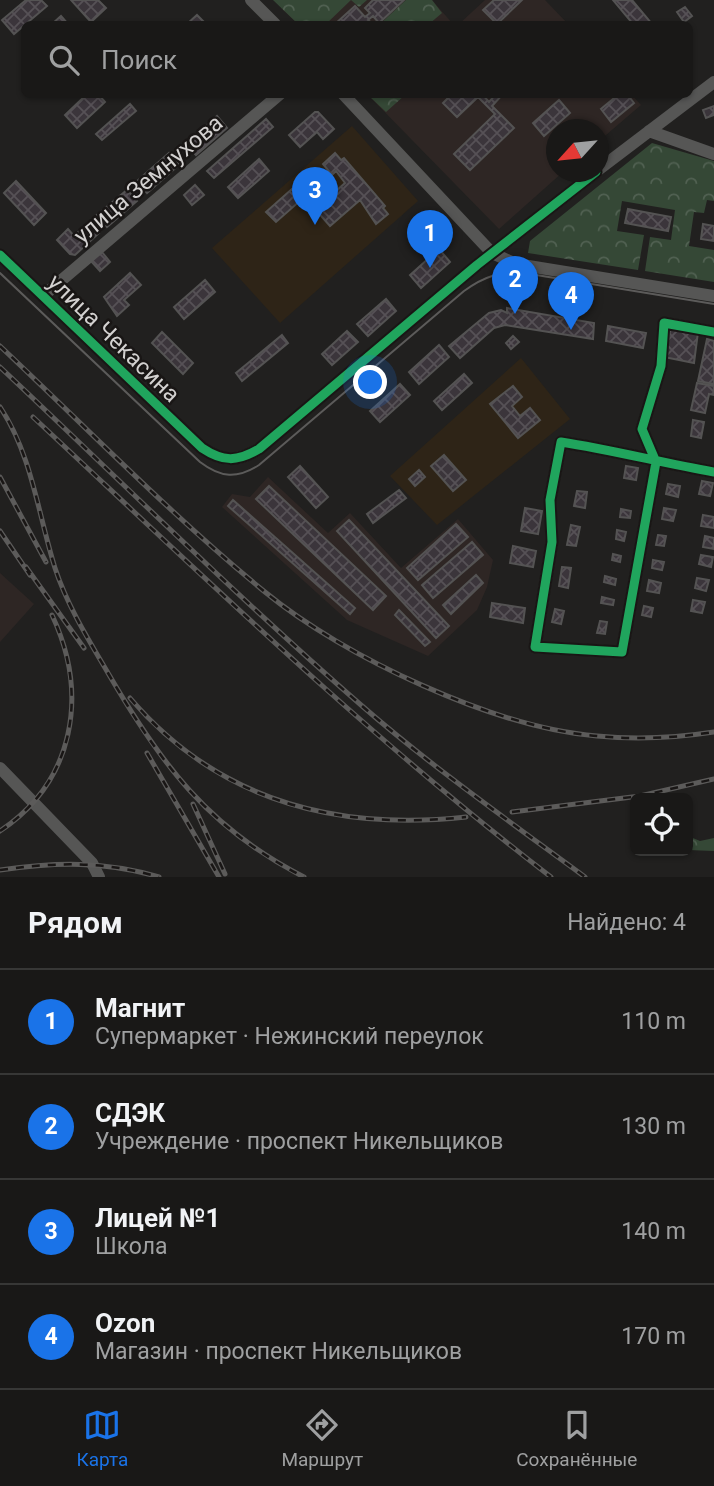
<!DOCTYPE html>
<html lang="ru">
<meta charset="utf-8">
<style>
:root{--surface:#191817;--page:#262524;--text:#f1f3f6;--muted:#9fa0a1;--line:#373736;--accent:#1a73e8}
body{margin:0;font-family:Roboto,sans-serif;background:var(--page);color:var(--text)}
.controls{position:absolute;right:21px;bottom:21px;display:grid;overflow:hidden;border-radius:10px;box-shadow:0 2px 5px #0004}
.controls button{width:63px;height:63px;display:grid;place-items:center;padding:0;border:0;border-bottom:2px solid var(--line);background:var(--surface);color:var(--text);font:35px sans-serif}
.compass{position:absolute;left:546px;top:119px;width:63px;height:63px;border-radius:50%;background:var(--surface);box-shadow:0 2px 5px #0004;rotate:243deg}
.you{position:absolute;left:371px;top:383px;width:24px;height:24px;margin:-18px;border:5px solid #fff;border-radius:50%;background:#1a73e8;box-shadow:0 0 0 10px #1a73e833}
.badge{display:grid;place-items:center;width:46px;height:46px;border-radius:50%;background:var(--accent);color:#fff;font-size:23px;font-weight:700}
.pin{position:absolute;translate:-50% -58px;filter:drop-shadow(0 2px 4px #0008)}
.pin::after{content:'';position:absolute;top:37px;width:24px;height:21px;background:inherit;clip-path:polygon(0 0,100% 0,50% 100%)}
.list{margin:0;padding:0;list-style:none}
h2{display:flex;justify-content:space-between;align-items:center;height:91px;margin:0;padding:0 28px;font-size:30px}
h2 small{font-size:23px;font-weight:400;color:var(--muted)}
.list li{display:grid;grid-template-columns:46px 1fr auto;gap:21px;align-items:center;box-sizing:border-box;height:105px;padding:0 28px;border-top:2px solid var(--line)}
.list b{display:block;font-size:26px;white-space:nowrap}
.list p{margin:0;font-size:23px;white-space:nowrap;color:var(--muted)}
.list em{font-size:23px;font-style:normal;color:var(--muted)}
.icon{flex:none;width:38px;height:38px;fill:none;stroke:currentColor;stroke-width:2;stroke-linecap:round;stroke-linejoin:round}
.map{position:relative;flex:none;width:714px;height:877px;overflow:hidden}
.search{position:absolute;background:var(--surface);box-shadow:0 2px 5px #0004;left:21px;right:21px;top:21px;height:77px;display:flex;align-items:center;gap:18px;box-sizing:border-box;padding:0 24px;border-radius:10px;color:var(--muted);font-size:26px}
.sheet{height:511px;background:var(--surface)}
nav{display:flex;justify-content:space-around;align-items:center;box-sizing:border-box;height:98px;border-top:2px solid var(--line);background:var(--surface);font-size:19px;color:var(--muted)}
nav a{display:grid;justify-items:center;gap:4px}
nav .on{color:var(--accent)}
.map>svg:first-child{display:block}
.built{fill:#2e2624}
.education{fill:#2e2417}
.forest{fill:url(#forest-crowns)}
.building{fill:url(#building-cross-hatch);stroke:#545353;stroke-width:2}
.lines{fill:none;stroke-linecap:round;stroke-linejoin:round}
.minor{stroke:#565655;stroke-width:12}
.tram{stroke:#5c5b5a;stroke-width:2}
.rail-casing{stroke:#5c5b5a;stroke-width:5}
.rail{stroke:#191615;stroke-width:2.5;stroke-dasharray:8;stroke-linecap:butt}
.cycleway-casing{stroke:#191615;stroke-width:13}
.cycleway{stroke:#20a55d;stroke-width:9}
.labels{text-anchor:middle;stroke-width:5;stroke-linejoin:round;paint-order:stroke}
.street-label{font-size:23px;fill:#d3d1d0;stroke:#191615}
</style>
<div class="map">
<svg width="714" height="877" viewBox="0 0 714 877">
<defs>
<pattern id="forest-crowns" width="20" height="18" patternUnits="userSpaceOnUse" patternTransform="scale(1.75)"><rect width="20" height="18" fill="#354836"/><path d="M2 6a3 3 0 1 1 6 0M12 15a3 3 0 1 1 6 0" fill="none" stroke="#516152"/></pattern>
<pattern id="building-cross-hatch" width="8" height="8" patternUnits="userSpaceOnUse" patternTransform="scale(1.75)"><rect width="8" height="8" fill="#3b353b"/><path d="M0 0l8 8M0 8l8-8" fill="none" stroke="#565156"/></pattern>
</defs>
<rect width="100%" height="100%" fill="#21201f"/>
<path class="built" d="M290,0H432L453,24H298L281,8Z
M485,0H545L568,24H459Z
M631,94L641,105L599,141L598,130H556V172H563L499,229L368,95Z
M268,477L328,533L350,513L401,568L458,519L493,560L487,587L477,610L428,656L347,620L222,507L232,494L250,497Z
M0,573L34,604L0,642Z"/>
<path class="education" d="M352,126L418,201L280,323L212,248Z
M521,358L570,419L437,525L390,476Z"/>
<path class="forest" d="M273,0H367L359,7L351,0L326,24H298Z
M406,0H432L442,13L429,24H380Z
M368,95H405L386,112Z
M652,143L714,161V201L707,200L704,213L694,212L689,246L714,250V282L645,271L650,237L671,240L675,210L622,201L617,231L644,235L638,270L528,253L530,241Z
M688,836L700,841L714,838V851L688,850Z"/>
<path class="building" d="M26,0H41L47,6L14,34L2,20Z
M71,0H98L106,8L91,22Z
M373,0H404L379,23L373,16L368,20L373,24H335L355,6L365,17L370,13L365,8Z
M494,0H522L497,24L483,10Z
M613,0H632L652,24H633Z
M685,7L692,16L684,22L677,12Z
M197,15L206,24H187Z
M61,16L68,24H52Z
M87,94H98L105,102L77,128L65,115Z
M447,94H482L489,102L496,94H503L492,106L514,128L470,170L454,154L495,114L478,97L457,117L443,103L449,97Z
M619,94H627L634,103L611,122L601,109Z
M559,100L570,113L544,136L533,123Z
M130,104L136,111L102,140L96,134Z
M714,106V115L706,118L703,110Z
M315,112H318L334,129L323,139L317,132L300,147L289,135Z
M217,116L227,128L196,155L186,144Z
M266,119L273,127L214,178L207,171Z
M169,153L179,165L147,193L137,181Z
M335,153L341,160L344,158L385,206L383,208L388,214L376,224L360,200L330,226L315,209L345,183L336,171L332,175L323,164Z
M259,159L269,171L238,198L228,187Z
M16,181L46,213L34,225L4,193Z
M195,185L204,195L192,205L184,195Z
M292,189L301,200L276,222L266,212Z
M127,190L137,201L107,227L97,215Z
M628,209L671,217L668,231L625,223Z
M89,222L99,233L75,255L70,254L57,240L68,229L74,236Z
M703,224L714,226V241L701,239Z
M439,249L450,262L421,288L410,275Z
M102,252L110,262L100,271L91,261Z
M130,273L141,285L124,300L129,305L117,316L104,297Z
M205,280L215,292L184,319L174,307Z
M386,299L396,311L368,336L357,324Z
M507,308L594,323L593,339L505,325L494,328L460,358L449,346L489,313L501,310L507,313Z
M608,326L646,333L643,348L606,341Z
M671,327L698,332L694,363L664,357Z
M347,331L358,342L332,365L322,354Z
M162,332L193,363L183,374L152,343Z
M282,335L288,343L242,381L236,373Z
M513,336L519,342L511,349L506,343Z
M707,339L714,341V384L698,381Z
M439,345L449,357L419,384L409,372Z
M464,374L472,383L442,410L434,401Z
M697,383L714,386V395L709,394L705,413L691,410Z
M400,384L410,395L380,422L370,411Z
M513,386L522,397L512,406L520,416L530,408L540,420L518,438L490,404Z
M693,420L704,422L701,438L691,436Z
M444,455L466,480L453,491L431,466Z
M300,466L328,497L316,508L288,477Z
M626,466L638,468L636,480L624,478Z
M419,470L425,477L415,486L409,479Z
M702,481L713,483L710,496L699,494Z
M668,484L680,486L678,497L666,494Z
M269,486L386,596L373,610L256,499Z
M399,490L406,498L373,523L367,514Z
M577,491L587,492L585,508L574,506Z
M233,500L355,608L350,614L228,506Z
M525,508L542,511L538,534L521,531Z
M664,508L676,510L673,521L662,519Z
M621,509L631,511L630,518L620,517Z
M703,515L714,517V528L701,526Z
M349,520L449,626L436,638L337,531Z
M456,524L468,537L418,580L407,568Z
M571,525L580,527L576,546L567,545Z
M617,530L626,532L624,541L616,539Z
M658,535L666,536L664,546L656,545Z
M705,536L714,538V549L703,547Z
M472,542L483,555L433,598L422,585Z
M513,546L536,551L533,567L510,563Z
M613,554L621,556L620,562L612,560Z
M701,555L713,557L711,567L699,564Z
M653,560L664,562L662,570L652,568Z
M562,567L571,568L568,588L559,586Z
M476,575L483,583L451,614L443,605Z
M605,576L616,579L615,585L604,582Z
M697,578L709,580L706,591L695,588Z
M649,580L661,583L659,593L647,591Z
M602,597L614,600L613,605L601,603Z
M693,600L705,602L702,613L691,611Z
M492,603L525,608L523,623L490,617Z
M644,606L653,608L651,617L642,615Z
M555,609L564,611L561,624L552,622Z
M399,610L430,642L425,646L395,615Z
M600,621L607,622L605,634L597,633Z"/>
<g class="lines">
<path class="minor" d="M251,0L275,24
M343,94L492,253L516,264L714,296
M649,131L714,154
M598,170L714,82
M0,255L202,448C223,462 237,462 259,449L477,265L596,172
M43,296L280,94
M714,332L664,323L661,366L642,429L656,462L622,652L535,647L552,542L550,500L561,442C613,450 662,463 714,472
M0,768L92,863L99,877"/>
<path class="tram" d="M0,273L200,462C221,478 237,479 259,465L464,291C485,276 498,272 524,273L714,304"/>
<g class="rail-casing">
<path id="rail" d="M0,346C87,428 172,516 265,592C344,657 495,728 597,736C637,740 675,738 714,732
M0,367C120,480 237,597 361,705C432,767 509,821 585,877
M0,407C32,455 38,514 55,568C67,605 88,639 108,673C161,764 208,828 304,877
M33,417C202,575 367,736 551,877
M0,477L46,562
M0,531L30,575
M26,567L84,648
M130,698C218,801 335,831 466,817
M147,753L219,877
M193,804L225,874
M512,812L640,796L714,779
M0,831C75,781 89,694 52,615
M0,870C56,862 105,861 159,877"/>
</g>
<use href="#rail" class="rail"/>
<g class="cycleway-casing">
<path id="cycleway" d="M0,255L202,448C223,462 237,462 259,449L477,265L596,172
M714,332L664,323L661,366L642,429L656,462L622,652L535,647L552,542L550,500L561,442C613,450 662,463 714,472"/>
</g>
<use href="#cycleway" class="cycleway"/>
</g>
<g class="labels">
<g class="street-label">
<text transform="translate(148 179) rotate(-40)" y="8">улица Земнухова</text>
<text transform="translate(114 338) rotate(44)" y="8">улица Чекасина</text>
</g>
</g>
</svg>
<div class="controls">
<button><svg class="icon" aria-label="locate" viewBox="0 0 24 24"><circle cx="12" cy="12" r="6"/><path d="M12 2v4M12 18v4M2 12h4M18 12h4"/></svg></button>
</div>
<svg class="compass" viewBox="-18 -18 36 36"><path d="M0-13l5 13h-10z" fill="#e53935"/><path d="M0 13l5-13h-10z" fill="#9fa0a1"/></svg>
<div class="you"></div>
<div class="pin badge" style="left:430px;top:268px">1</div>
<div class="pin badge" style="left:515px;top:314px">2</div>
<div class="pin badge" style="left:315px;top:225px">3</div>
<div class="pin badge" style="left:571px;top:330px">4</div>
<div class="search"><svg class="icon" aria-label="search" viewBox="0 0 24 24"><circle cx="10" cy="10" r="6"/><path d="M15 15l6 6"/></svg>Поиск</div>
</div>
<section class="sheet">
<h2>Рядом<small>Найдено: 4</small></h2>
<ul class="list">
<li><span class="badge">1</span><div><b>Магнит</b><p>Супермаркет · Нежинский переулок</p></div><em>110 m</em></li>
<li><span class="badge">2</span><div><b>СДЭК</b><p>Учреждение · проспект Никельщиков</p></div><em>130 m</em></li>
<li><span class="badge">3</span><div><b>Лицей №1</b><p>Школа</p></div><em>140 m</em></li>
<li><span class="badge">4</span><div><b>Ozon</b><p>Магазин · проспект Никельщиков</p></div><em>170 m</em></li>
</ul>
</section>
<nav>
<a class="on"><svg class="icon" aria-label="map" viewBox="0 0 24 24"><path d="M3 6l6-2 6 2 6-2v14l-6 2-6-2-6 2zM9 4v14M15 6v14"/></svg>Карта</a>
<a><svg class="icon" aria-label="directions" viewBox="0 0 24 24"><path d="M12 3l9 9-9 9-9-9zM9 14v-3h6M13 9l2 2-2 2"/></svg>Маршрут</a>
<a><svg class="icon" aria-label="saved" viewBox="0 0 24 24"><path d="M7 4h10v16l-5-4-5 4z"/></svg>Сохранённые</a>
</nav>
